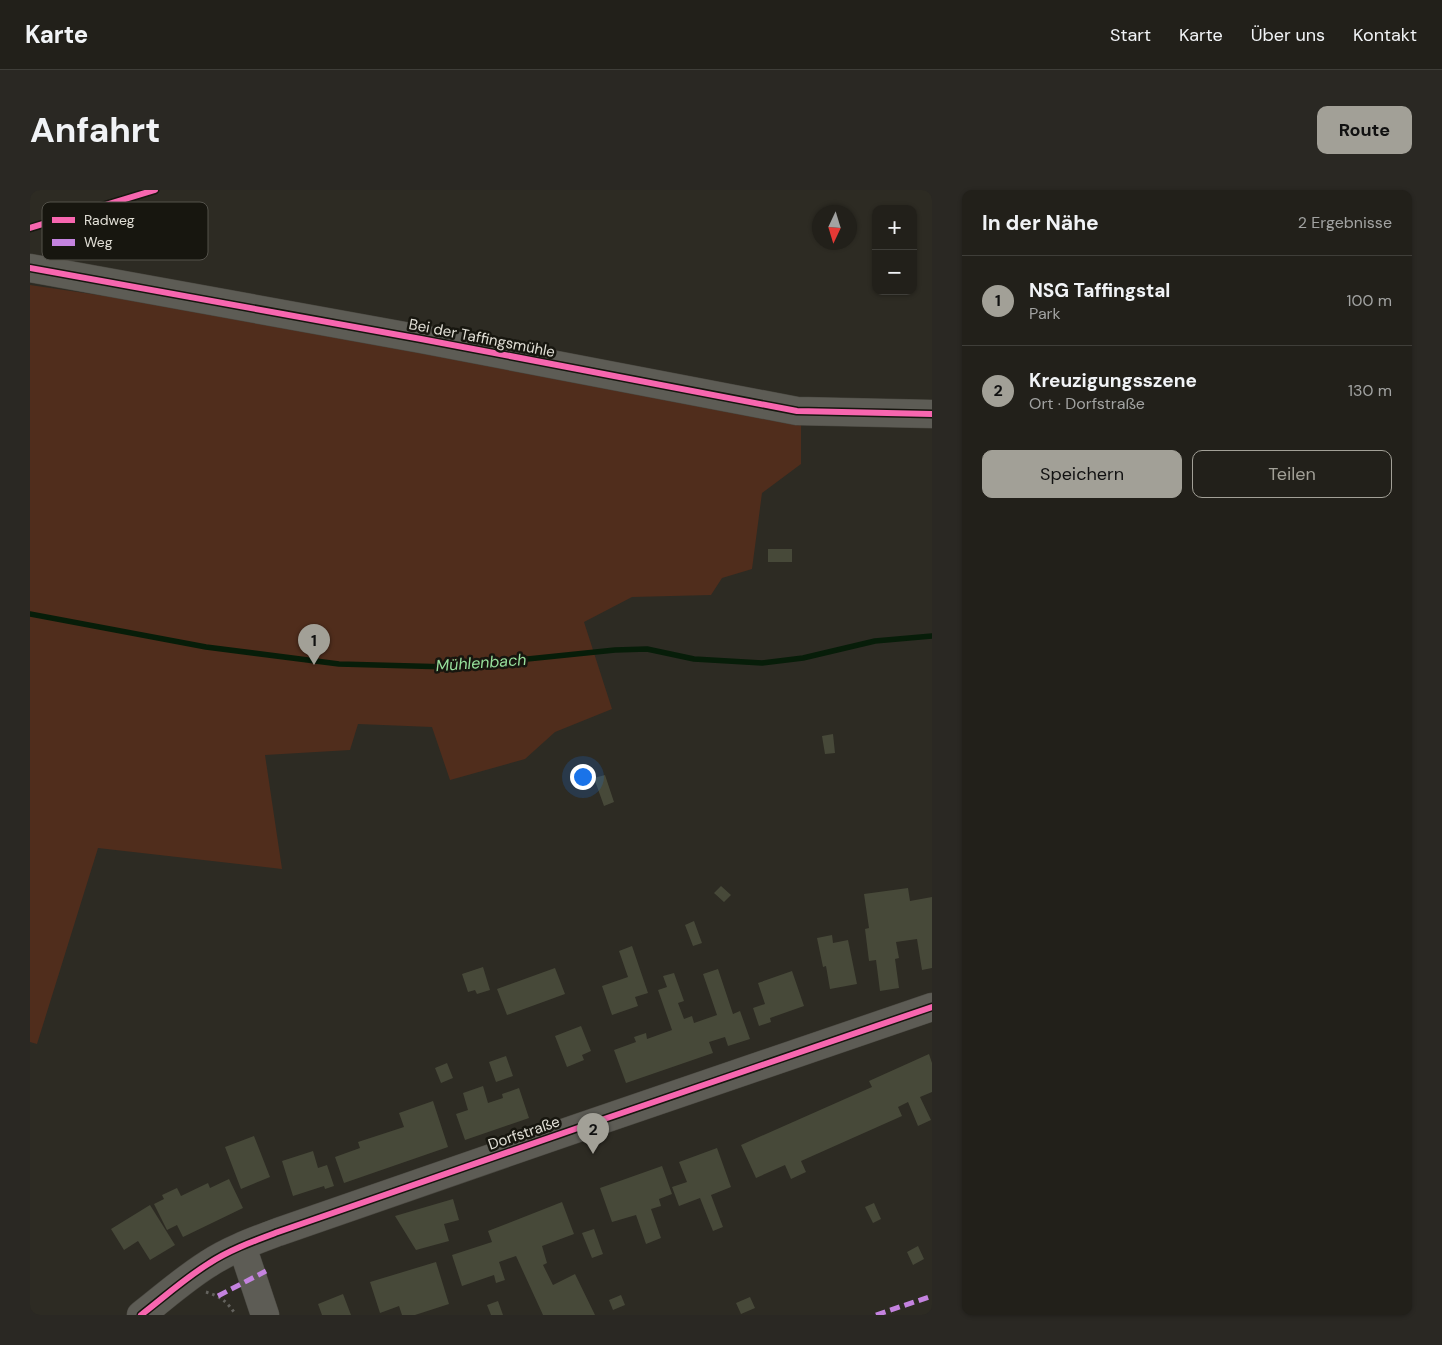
<!DOCTYPE html>
<html lang="de">
<meta charset="utf-8">
<style>
:root{--surface:#22201a;--page:#2a2823;--text:#f1f3f6;--muted:#a2a3a2;--line:#3f3e39;--accent:#a2a097}
body{margin:0;font-family:"DM Sans",sans-serif;background:var(--page);color:var(--text)}
.controls{position:absolute;right:15px;top:15px;display:grid;overflow:hidden;border-radius:10px;box-shadow:0 1px 4px #0004}
.controls button{width:45px;height:45px;display:grid;place-items:center;padding:0;border:0;border-bottom:1px solid var(--line);background:var(--surface);color:var(--text);font:25px sans-serif}
.compass{position:absolute;left:782px;top:15px;width:45px;height:45px;border-radius:50%;background:var(--surface);box-shadow:0 1px 4px #0004;rotate:184deg}
.you{position:absolute;left:552px;top:586px;width:18px;height:18px;margin:-12px;border:4px solid #fff;border-radius:50%;background:#1a73e8;box-shadow:0 0 0 8px #1a73e833}
.badge{display:grid;place-items:center;width:32px;height:32px;border-radius:50%;background:var(--accent);color:#111;font-size:16px;font-weight:700}
.pin{position:absolute;translate:-50% -41px;filter:drop-shadow(0 1px 2px #0008)}
.pin::after{content:'';position:absolute;top:26px;width:18px;height:15px;background:inherit;clip-path:polygon(0 0,100% 0,50% 100%)}
.list{margin:0;padding:0;list-style:none}
h2{display:flex;justify-content:space-between;align-items:center;height:65px;margin:0;padding:0 20px;font-size:21px}
h2 small{font-size:16px;font-weight:400;color:var(--muted)}
.list li{display:grid;grid-template-columns:32px 1fr auto;gap:15px;align-items:center;box-sizing:border-box;height:90px;padding:0 20px;border-top:1px solid var(--line)}
.list b{display:block;font-size:19px;white-space:nowrap}
.list p{margin:0;font-size:16px;white-space:nowrap;color:var(--muted)}
.list em{font-size:16px;font-style:normal;color:var(--muted)}
.actions{display:flex;gap:10px;padding:15px 20px}
.actions a{flex:1;padding:11px 0;border:1px solid var(--accent);border-radius:10px;text-align:center;font-size:18px;color:var(--accent)}
.actions .main{background:var(--accent);color:#111}
.map{position:relative;flex:none;width:902px;height:1125px;overflow:hidden;border-radius:10px}
header{display:flex;align-items:center;gap:30px;box-sizing:border-box;height:70px;padding:0 25px;background:var(--surface);border-bottom:1px solid var(--line)}
header strong{font-size:24px}
nav{display:flex;gap:28px;margin-inline-start:auto;font-size:18px}
.intro{display:flex;align-items:center;justify-content:space-between;box-sizing:border-box;height:120px;padding:0 30px}
h1{margin:0;font-size:35px}
.button{padding:12px 22px;border-radius:10px;background:var(--accent);color:#111;font-size:18px;font-weight:700}
main{display:flex;gap:30px;padding:0 30px}
aside{flex:1;background:var(--surface);border-radius:10px;box-shadow:0 1px 4px #0004}
.map>svg:first-child{display:block}
.green{fill:#502d1c}
.lines{fill:none;stroke-linecap:round;stroke-linejoin:round}
.stream{stroke:#071d09;stroke-width:5.5}
.building{fill:#474939}
.minor-casing{stroke:#4a4841;stroke-width:29}
.path{stroke:#64635e;stroke-width:3;stroke-dasharray:2.5 4;stroke-linecap:butt}
.minor{stroke:#5d5c55;stroke-width:28}
.quiet{stroke:#c483df;stroke-width:5;stroke-dasharray:10 5;stroke-linecap:butt}
.cycleway-casing{stroke:#17160f;stroke-width:9}
.cycleway{stroke:#f766af;stroke-width:6}
.labels{text-anchor:middle;stroke-width:5;stroke-linejoin:round;paint-order:stroke}
.street-label{font-size:15px;fill:#e1dfd6;stroke:#17160f}
.water-label{font-size:16px;font-style:italic;fill:#97e09c;stroke:#17160f}
.key{fill:#17160f;stroke:#54524b;stroke-width:1}
.key-label{font-size:14px;fill:#e1dfd6}
</style>
<header>
<strong>Karte</strong>
<nav><a>Start</a><a>Karte</a><a>Über uns</a><a>Kontakt</a></nav>
</header>
<div class="intro"><h1>Anfahrt</h1><a class="button">Route</a></div>
<main>
<div class="map">
<svg width="902" height="1125" viewBox="0 0 902 1125">
<rect width="100%" height="100%" fill="#2d2b23"/>
<path class="green" d="M0,95L315,141L498,184L643,195L713,224L771,235V274L732,303L722,379L692,388L681,405L602,407L554,432L582,519L525,542L495,569L420,590L402,537L328,534L320,560L235,565L252,679L68,658L7,854L0,852Z"/>
<g class="lines">
<path class="stream" d="M0,424L176,457L309,474L420,477L585,460L617,459L664,469L732,473L773,468L845,451L902,446"/>
</g>
<path class="building" d="M738,359H762V372H738Z
M803,544L805,563L795,564L792,546Z
M575,585L584,612L574,616L564,588Z
M691,696L701,705L694,712L684,703Z
M878,698L880,711L902,707V778L892,780L887,749L866,752L869,768L865,769L869,798L850,801L846,770L839,771L835,739L839,738L834,704Z
M664,731L672,753L663,756L655,735Z
M802,745L803,753L818,750L827,794L800,799L796,776L793,777L787,748Z
M602,756L618,803L605,807L608,816L582,825L572,796L598,787L589,761Z
M453,777L460,800L447,804L445,800L438,802L432,784Z
M525,778L535,804L477,825L467,799Z
M688,779L703,824L710,821L720,849L698,856L695,847L679,852L683,863L596,893L584,860L606,852L604,847L616,843L617,849L642,840L628,800L637,797L633,786L644,783L654,811L648,813L654,829L662,826L664,833L687,825L673,784Z
M762,781L774,816L740,828L741,832L729,836L723,818L735,814L728,793Z
M551,836L561,861L552,865L554,870L537,877L525,846Z
M899,864L902,873V902L890,907L901,930L888,936L878,912L868,917L872,926L771,971L776,982L761,989L755,975L726,988L711,955L842,897L839,891Z
M476,866L483,886L466,892L459,872Z
M417,873L423,888L411,893L405,878Z
M453,896L458,913L473,908L472,904L489,898L499,928L435,950L426,924L438,920L433,903Z
M403,911L418,957L314,993L305,967L330,958L328,952L374,937L369,923Z
M224,946L240,987L211,999L195,957Z
M687,958L701,997L681,1005L693,1037L683,1041L670,1008L649,1016L642,997L657,992L649,972Z
M283,961L288,978L297,975L304,996L295,999L294,996L263,1006L252,971Z
M632,976L642,1004L629,1009L631,1016L621,1019L631,1048L616,1054L606,1025L582,1032L570,998Z
M199,989L213,1018L153,1047L147,1035L137,1040L124,1014L134,1009L132,1005L147,998L151,1006L178,993L180,998Z
M423,1009L429,1030L414,1034L419,1051L386,1060L365,1026Z
M532,1012L544,1044L512,1056L517,1073L513,1075L523,1095L545,1084L565,1125H513L486,1066L469,1072L475,1090L466,1093L464,1085L432,1096L422,1065L462,1052L458,1041Z
M844,1013L851,1029L843,1033L835,1017Z
M120,1015L145,1055L120,1070L108,1051L94,1060L81,1039Z
M564,1039L573,1064L562,1068L552,1043Z
M888,1056L894,1069L883,1075L877,1062Z
M406,1072L419,1114L385,1125H372L369,1116L350,1123L340,1092Z
M313,1104L321,1125H292L288,1114Z
M591,1105L595,1115L583,1120L579,1110Z
M720,1107L725,1118L711,1124L706,1113Z
M468,1111L473,1125H461L457,1115Z"/>
<g class="lines">
<g class="minor-casing">
<path id="minor" d="M0,78L391,149L767,221L902,224
M212,1056L235,1125
M111,1125C133,1108 154,1089 178,1074C199,1060 224,1051 248,1042L545,939L902,817"/>
</g>
<path class="path" d="M176,1102C192,1107 197,1112 206,1125"/>
<use href="#minor" class="minor"/>
<path class="quiet" d="M188,1106L236,1081
M846,1125L902,1106"/>
<g class="cycleway-casing">
<path id="cycleway" d="M0,38L125,0
M0,78L391,149L767,221L902,224
M111,1125C133,1108 154,1089 178,1074C199,1060 224,1051 248,1042L545,939L902,817"/>
</g>
<use href="#cycleway" class="cycleway"/>
</g>
<g class="labels">
<g class="street-label">
<text transform="translate(452 148) rotate(11)" y="5">Bei der Taffingsmühle</text>
<text transform="translate(494 943) rotate(-19)" y="5">Dorfstraße</text>
</g>
<g class="water-label">
<text transform="translate(451 472) rotate(-4)" y="6">Mühlenbach</text>
</g>
</g>
<rect x="12" y="12" width="166" height="58" rx="8" class="key"/>
<rect x="22" y="27" width="23" height="6" fill="#f766af"/>
<rect x="22" y="49" width="23" height="7" fill="#c483df"/>
<g class="key-label">
<text x="54" y="35">Radweg</text>
<text x="54" y="57">Weg</text>
</g>
</svg>
<div class="controls">
<button>+</button>
<button>−</button>
</div>
<svg class="compass" viewBox="-18 -18 36 36"><path d="M0-13l5 13h-10z" fill="#e53935"/><path d="M0 13l5-13h-10z" fill="#a2a3a2"/></svg>
<div class="you"></div>
<div class="pin badge" style="left:284px;top:475px">1</div>
<div class="pin badge" style="left:563px;top:964px">2</div>
</div>
<aside>
<h2>In der Nähe<small>2 Ergebnisse</small></h2>
<ul class="list">
<li><span class="badge">1</span><div><b>NSG Taffingstal</b><p>Park</p></div><em>100 m</em></li>
<li><span class="badge">2</span><div><b>Kreuzigungsszene</b><p>Ort · Dorfstraße</p></div><em>130 m</em></li>
</ul>
<div class="actions"><a class="main">Speichern</a><a>Teilen</a></div>
</aside>
</main>
